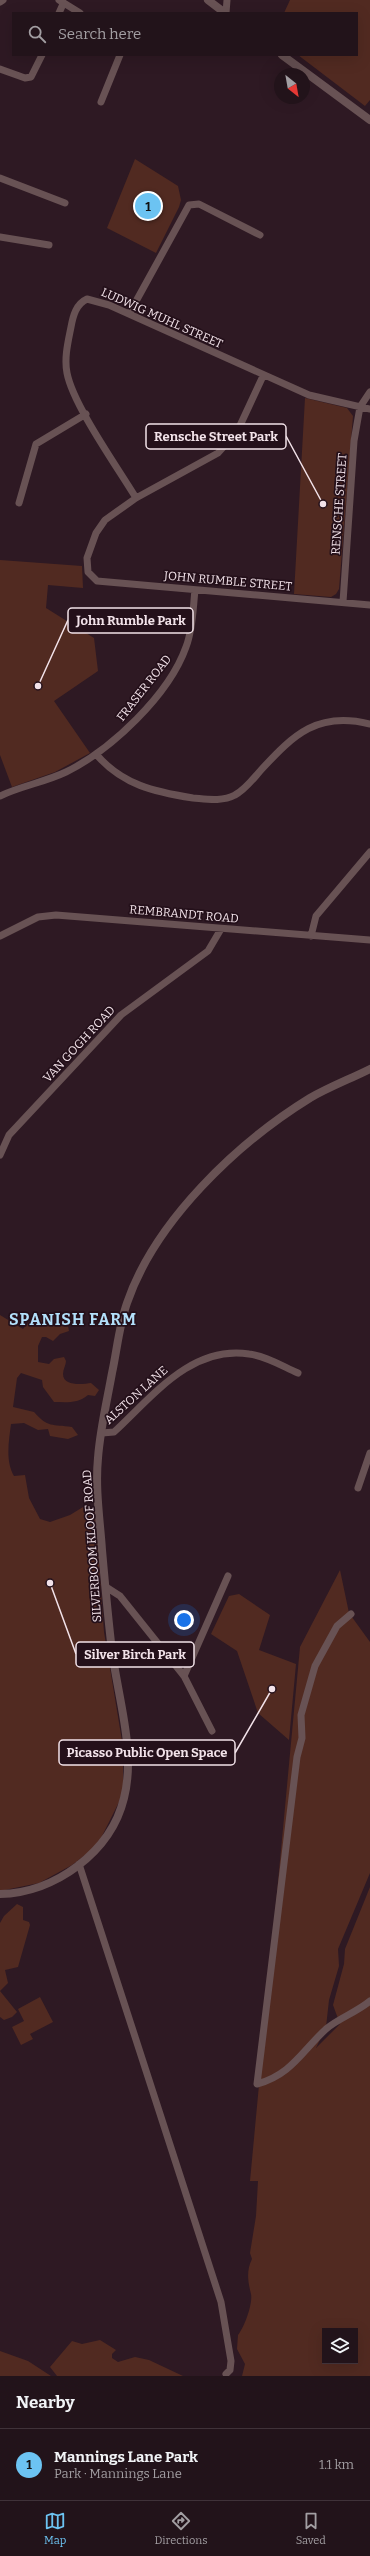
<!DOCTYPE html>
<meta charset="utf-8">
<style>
:root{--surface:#22131a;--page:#2e2027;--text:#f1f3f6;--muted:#a29ea2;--line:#3f3239;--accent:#6cc3f2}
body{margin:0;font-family:Bitter,serif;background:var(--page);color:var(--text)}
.controls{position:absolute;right:12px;bottom:12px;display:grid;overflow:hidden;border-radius:0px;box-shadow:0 4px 16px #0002}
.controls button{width:36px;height:36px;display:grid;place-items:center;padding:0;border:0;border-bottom:1px solid var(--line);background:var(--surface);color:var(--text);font:20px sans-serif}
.compass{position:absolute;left:274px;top:68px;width:36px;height:36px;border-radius:50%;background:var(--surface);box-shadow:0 4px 16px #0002;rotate:149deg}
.you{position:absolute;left:184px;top:1620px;width:14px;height:14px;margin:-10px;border:3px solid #fff;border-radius:50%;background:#1a73e8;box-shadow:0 0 0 6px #1a73e833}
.badge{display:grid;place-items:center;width:26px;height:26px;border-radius:50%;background:var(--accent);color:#111;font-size:13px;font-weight:700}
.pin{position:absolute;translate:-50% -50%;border:2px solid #fff;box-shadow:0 1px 4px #0006}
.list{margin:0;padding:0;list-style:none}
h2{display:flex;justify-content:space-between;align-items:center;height:52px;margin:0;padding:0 16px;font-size:17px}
h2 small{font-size:13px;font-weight:400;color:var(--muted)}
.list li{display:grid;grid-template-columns:26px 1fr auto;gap:12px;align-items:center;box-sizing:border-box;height:72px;padding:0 16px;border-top:1px solid var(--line)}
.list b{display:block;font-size:15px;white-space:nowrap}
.list p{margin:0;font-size:13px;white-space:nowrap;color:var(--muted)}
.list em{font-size:13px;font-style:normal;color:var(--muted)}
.icon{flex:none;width:22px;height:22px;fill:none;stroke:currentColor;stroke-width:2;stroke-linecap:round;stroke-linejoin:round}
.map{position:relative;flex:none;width:370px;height:2376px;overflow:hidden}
.search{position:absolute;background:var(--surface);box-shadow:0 4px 16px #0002;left:12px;right:12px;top:12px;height:44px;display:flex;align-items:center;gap:10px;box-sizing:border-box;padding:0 14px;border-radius:0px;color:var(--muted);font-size:15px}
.sheet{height:124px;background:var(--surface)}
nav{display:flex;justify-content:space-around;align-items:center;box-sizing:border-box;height:56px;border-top:1px solid var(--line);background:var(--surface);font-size:11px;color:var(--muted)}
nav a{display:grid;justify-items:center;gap:2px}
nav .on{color:var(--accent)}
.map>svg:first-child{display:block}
.green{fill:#512a21;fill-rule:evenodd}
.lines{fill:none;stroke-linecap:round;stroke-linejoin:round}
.minor{stroke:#685254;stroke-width:7}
.tertiary{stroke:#685254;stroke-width:8}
.labels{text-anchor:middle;stroke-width:3.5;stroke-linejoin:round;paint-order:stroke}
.street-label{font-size:12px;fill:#f2e2e9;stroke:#24101a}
.district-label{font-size:16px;font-weight:bold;letter-spacing:1px;fill:#b3e0fb;stroke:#24101a}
.leader{fill:none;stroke:#f2e2e9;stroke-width:1.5}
.callout-dot{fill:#f2e2e9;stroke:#24101a;stroke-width:1.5}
.callout{fill:#24101a;stroke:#f2e2e9;stroke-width:1.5}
.callout-label{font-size:13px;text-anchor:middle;font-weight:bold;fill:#f2e2e9}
</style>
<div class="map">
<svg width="370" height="2376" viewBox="0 0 370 2376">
<rect width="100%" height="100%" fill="#2e1923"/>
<path class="green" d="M290,0H370V100L365,106L298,55H357V13H284Z
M135,159L178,186L181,200L179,207L156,253L107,228Z
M305,398L347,408L353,416L339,589L336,594L331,597L294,594Z
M0,560L82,566L83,588L48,585L46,608L94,638L98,671L54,701L90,753L55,772L12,787L0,755Z
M0,1315L23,1329L33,1317L45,1321L52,1326L61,1323L68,1326L69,1331L60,1334L53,1341L46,1337H42L38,1346V1362L49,1364L54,1359L64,1357L66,1361C66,1365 63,1369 63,1374C63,1387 84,1384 91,1383L99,1390L95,1396L88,1395C78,1404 65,1402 54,1402L43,1387L42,1380L21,1373L17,1378L13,1407L34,1412C48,1428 52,1424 72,1427L78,1435L68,1439L50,1436L48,1429L38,1430L24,1423L11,1424C9,1440 5,1461 14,1476L25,1475L29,1498L40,1519L50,1522L70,1515L88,1504L95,1512L104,1632L123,1747V1789L119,1802L97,1846L72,1865L39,1883L0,1891Z
M340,1570L349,1613L370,1642V1873L338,1949L339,1966L329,2000L326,2027L316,2048L340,2024L333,2005L344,1964L345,1949L370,1887V2376H242L245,2364L237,2349L238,2335C244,2328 253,2304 251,2294C248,2282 246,2271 252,2259L250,2253L256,2216L258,2181H250L300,1647ZM325,2331H355V2361H325Z
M239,1594L270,1615L259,1650L296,1664L289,1740L258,1713L237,1651L211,1634L229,1596Z
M17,1904L23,1907V1920L29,1922L30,1925L18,1967L5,1970L8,1983L0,1991L17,2012L12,2017L4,2020L0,2017V1923L4,1916Z
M40,1997L53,2022L30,2034L33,2039L21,2045L12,2027L24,2021L18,2009Z
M100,2340L116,2350L112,2354V2358L118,2362L135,2357L149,2360L183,2376H57L50,2367L72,2341L82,2344Z
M0,2351L28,2361L51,2376H0Z"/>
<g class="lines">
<path class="minor" d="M59,0L80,13
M0,2L3,0
M59,13L63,4
M226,13L227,0
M0,69L25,78L31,77L42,55
M101,102L120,55
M0,178L65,203
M0,237L49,245
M129,314L189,205L199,204L260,235
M263,376L237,432L218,453L136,498L105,520L96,533L87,558L88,572L97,581L370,605
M136,498C118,468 73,405 67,373C64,358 68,342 71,327C73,316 76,304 87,299L109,305L309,395L370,409
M19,503L36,444L86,414
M343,602L354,441L360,407L370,392
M96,754C122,785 155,792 193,798C206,799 222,802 235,795C245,790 253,779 261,770C294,734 318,711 370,724
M0,796C21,786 45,782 66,772C111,750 169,695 186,647C193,629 193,608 195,590
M0,936L38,917L56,915L370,940
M311,936L316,916L370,852
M0,1155L9,1135L121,1015L208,951L221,929
M102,1433L114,1432C152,1397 191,1345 249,1354C266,1356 282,1366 298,1373
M358,1488L370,1453
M106,1587L120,1596L184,1676L212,1731
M351,1614L337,1626L315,1666L301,1715L302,1738L297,1757L257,2084C291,2075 302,2051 326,2029C339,2018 357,2012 370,2001
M184,1676L228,1576
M79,1864L221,2302L231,2361L230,2370L226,2374"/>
<path class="tertiary" d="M208,0L225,13
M282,55L370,120
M0,1894C55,1893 111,1852 124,1798C136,1751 118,1698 112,1651C108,1618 105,1584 102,1550C100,1520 95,1489 98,1458C100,1430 107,1401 112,1373C117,1350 119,1326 127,1303C155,1221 237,1143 310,1098C329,1087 350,1079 370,1069"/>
</g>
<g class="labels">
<g class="street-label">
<text transform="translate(162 318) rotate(24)" y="4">LUDWIG MUHL STREET</text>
<text transform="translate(339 504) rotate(-86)" y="4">RENSCHE STREET</text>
<text transform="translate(228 581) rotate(5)" y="4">JOHN RUMBLE STREET</text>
<text transform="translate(144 688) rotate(-52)" y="4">FRASER ROAD</text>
<text transform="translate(184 914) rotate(5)" y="4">REMBRANDT ROAD</text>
<text transform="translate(79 1044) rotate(-47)" y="4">VAN GOGH ROAD</text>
<text transform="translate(136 1395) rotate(-42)" y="4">ALSTON LANE</text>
<text transform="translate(92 1546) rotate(-94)" y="4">SILVERBOOM KLOOF ROAD</text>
</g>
<g class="district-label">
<text x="73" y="1325">SPANISH FARM</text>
</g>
</g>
<path class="leader" d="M323 504L286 436M38 686L68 620M50 1583L76 1654M272 1689L235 1753"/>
<g class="callout-dot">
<circle cx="323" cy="504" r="4"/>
<circle cx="38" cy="686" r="4"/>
<circle cx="50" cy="1583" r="4"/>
<circle cx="272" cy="1689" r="4"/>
</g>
<g class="callout">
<rect x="146" y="424" width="140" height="25" rx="4"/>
<rect x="68" y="608" width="125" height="25" rx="4"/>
<rect x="76" y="1642" width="118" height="25" rx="4"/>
<rect x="59" y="1740" width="176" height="25" rx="4"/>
</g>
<g class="callout-label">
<text x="216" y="441">Rensche Street Park</text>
<text x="131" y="625">John Rumble Park</text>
<text x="135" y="1659">Silver Birch Park</text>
<text x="147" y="1757">Picasso Public Open Space</text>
</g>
</svg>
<div class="controls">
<button><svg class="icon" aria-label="layers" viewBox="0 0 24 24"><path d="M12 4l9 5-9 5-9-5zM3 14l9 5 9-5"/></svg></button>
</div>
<svg class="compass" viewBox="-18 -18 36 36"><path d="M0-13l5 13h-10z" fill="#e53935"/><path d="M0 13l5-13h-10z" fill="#a29ea2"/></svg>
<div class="you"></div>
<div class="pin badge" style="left:148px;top:206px">1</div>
<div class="search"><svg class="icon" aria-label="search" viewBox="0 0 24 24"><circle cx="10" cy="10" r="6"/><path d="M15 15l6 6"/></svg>Search here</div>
</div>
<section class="sheet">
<h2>Nearby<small></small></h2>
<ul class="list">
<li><span class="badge">1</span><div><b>Mannings Lane Park</b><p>Park · Mannings Lane</p></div><em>1.1 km</em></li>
</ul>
</section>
<nav>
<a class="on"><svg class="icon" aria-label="map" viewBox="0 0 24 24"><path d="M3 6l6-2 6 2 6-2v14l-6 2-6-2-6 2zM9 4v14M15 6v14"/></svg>Map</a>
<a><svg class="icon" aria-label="directions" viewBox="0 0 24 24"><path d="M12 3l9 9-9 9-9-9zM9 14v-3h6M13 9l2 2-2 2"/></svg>Directions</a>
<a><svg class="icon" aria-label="saved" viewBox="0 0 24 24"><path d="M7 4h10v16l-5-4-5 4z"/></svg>Saved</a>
</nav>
